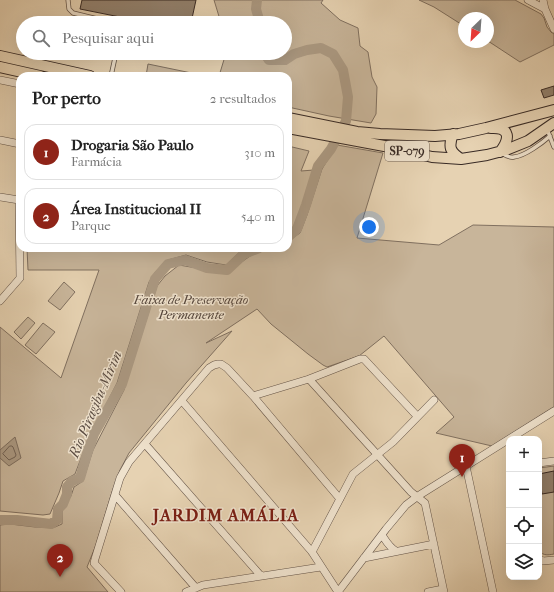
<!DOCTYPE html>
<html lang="pt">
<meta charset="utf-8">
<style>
:root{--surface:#fff;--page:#f6f6f6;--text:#222;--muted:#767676;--line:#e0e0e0;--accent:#8f2418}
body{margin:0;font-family:"IM FELL French Canon",serif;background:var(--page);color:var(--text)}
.controls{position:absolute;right:12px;bottom:12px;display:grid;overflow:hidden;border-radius:8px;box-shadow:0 4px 16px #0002}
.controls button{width:36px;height:36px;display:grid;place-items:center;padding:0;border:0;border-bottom:1px solid var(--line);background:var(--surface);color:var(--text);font:20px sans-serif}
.compass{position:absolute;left:458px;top:12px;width:36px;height:36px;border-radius:50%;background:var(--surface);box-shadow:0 4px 16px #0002;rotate:205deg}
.you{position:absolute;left:369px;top:227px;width:14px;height:14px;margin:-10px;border:3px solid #fff;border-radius:50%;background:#1a73e8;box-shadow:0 0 0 6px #1a73e833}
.badge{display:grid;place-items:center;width:26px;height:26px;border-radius:50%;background:var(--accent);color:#fff;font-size:13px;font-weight:700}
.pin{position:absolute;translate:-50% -33px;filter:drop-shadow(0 1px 2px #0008)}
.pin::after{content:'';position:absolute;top:21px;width:14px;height:12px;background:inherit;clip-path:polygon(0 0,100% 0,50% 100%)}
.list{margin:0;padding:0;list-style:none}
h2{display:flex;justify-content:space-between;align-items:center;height:52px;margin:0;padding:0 16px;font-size:17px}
h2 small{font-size:13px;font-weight:400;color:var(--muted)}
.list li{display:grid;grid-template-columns:26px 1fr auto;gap:12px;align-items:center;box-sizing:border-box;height:56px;margin:0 8px 8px;padding:0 8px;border:1px solid var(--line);border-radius:12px}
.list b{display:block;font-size:15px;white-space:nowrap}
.list p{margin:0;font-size:13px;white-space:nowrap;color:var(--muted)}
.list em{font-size:13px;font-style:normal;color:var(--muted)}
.icon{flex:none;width:22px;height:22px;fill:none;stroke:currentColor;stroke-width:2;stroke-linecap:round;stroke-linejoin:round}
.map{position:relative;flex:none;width:554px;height:592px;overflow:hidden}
.search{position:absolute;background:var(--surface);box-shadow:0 4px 16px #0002;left:16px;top:16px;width:276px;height:44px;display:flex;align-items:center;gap:10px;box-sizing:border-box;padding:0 14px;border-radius:22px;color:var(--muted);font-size:15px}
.panel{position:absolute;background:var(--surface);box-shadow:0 4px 16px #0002;left:16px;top:72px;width:276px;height:180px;border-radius:12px}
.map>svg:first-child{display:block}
.green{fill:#c8b59a;stroke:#807060}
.water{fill:#ab9982;stroke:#7d6d5d}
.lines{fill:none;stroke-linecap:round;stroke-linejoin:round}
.shore{stroke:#726254;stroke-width:1}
.river{stroke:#ab9982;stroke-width:10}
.building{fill:#92816e;stroke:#382a25}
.lane-casing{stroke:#645448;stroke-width:5}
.street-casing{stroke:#645448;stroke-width:8}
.primary-casing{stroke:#382a25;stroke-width:12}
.lane{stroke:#efe2cd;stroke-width:3.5}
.street{stroke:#efe2cd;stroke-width:7}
.primary{stroke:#e6d2b2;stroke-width:10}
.labels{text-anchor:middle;stroke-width:3;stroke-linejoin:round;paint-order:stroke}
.shield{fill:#efe2cd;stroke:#6f6157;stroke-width:1}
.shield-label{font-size:12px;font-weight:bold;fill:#382a25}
.park-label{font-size:13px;font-style:italic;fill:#55463c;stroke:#efe2cd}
.water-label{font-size:14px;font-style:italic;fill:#5a4b41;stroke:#efe2cd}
.district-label{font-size:17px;font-weight:bold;letter-spacing:1px;fill:#7a1f14;stroke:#efe2cd}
</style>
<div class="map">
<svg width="554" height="592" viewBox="0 0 554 592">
<rect width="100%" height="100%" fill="#e6d2b2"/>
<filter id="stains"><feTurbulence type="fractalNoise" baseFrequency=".005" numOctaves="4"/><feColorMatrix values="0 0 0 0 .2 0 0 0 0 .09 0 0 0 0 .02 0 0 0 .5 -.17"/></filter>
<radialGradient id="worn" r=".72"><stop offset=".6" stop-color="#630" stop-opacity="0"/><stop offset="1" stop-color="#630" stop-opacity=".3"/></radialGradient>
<path class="green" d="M214,0H323L321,3L340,20L358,28L360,46L368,52L372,77L377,87L376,114L371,123L329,116L288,107V76H219L226,53H285V23H221Z
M419,0H515L541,14L544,18L547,27L551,32L554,34V45L520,62L488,41V18H464V26L434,7Z
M148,64L206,76H146Z
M337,145L383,153L357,238L439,245L473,225L554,227V407L492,446L436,433L454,417L384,336L359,356L327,367L323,365L308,354L271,324L257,309L206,343L232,331L186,383L129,453L120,470L112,492L96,545L87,567L108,592H0V525L10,524L35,527H55L62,524V509L71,496L74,487L83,481L93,450L124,390L157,286L165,276L179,265L226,273L253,254L273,248H288V241L300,233L307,215L322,169Z
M288,146L309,151L301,171L314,170L302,207L293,228L288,232Z
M27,248H244L226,265L207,262L186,255L168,260L156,271L149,282L117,383L88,440L75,474L63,481L59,493L50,514L43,515L0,511V327L61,378L99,270H28Z
M64,282L75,292L60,310L48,301Z
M28,317L35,323L21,339L14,332Z
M43,323L55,332L36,354L25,345Z
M554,466V554C548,555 544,556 539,551V468Z"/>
<path class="water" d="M15,437L21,458L9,466L0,458V450Z"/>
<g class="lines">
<path class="shore" d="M10,446H12L13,447L16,455L15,457L9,460L3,454Z"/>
<path class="river" d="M257,0L256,9L260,23
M264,53L269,60H285L294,54L307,50L321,48L333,54L343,70L348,97L346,121L331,149L318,166L306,205L297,229L288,237
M0,520H17L51,524L57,520L58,509L63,504L67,494V487L72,481L80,478L87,454L94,434L122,384L155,279L168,264L185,260L207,268L227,270L244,254L259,248"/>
</g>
<path class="building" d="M82,0H196L191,23H150L80,9Z
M554,86V95L544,98L541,90Z
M554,471V492L542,494L539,474Z"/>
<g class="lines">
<g class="lane-casing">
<path id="lane" d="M68,0L69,9L73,13L114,23
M111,76L116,53
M547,129L554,147
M502,153C506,156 510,158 514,157C525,156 542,143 550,136"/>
</g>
<g class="street-casing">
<path id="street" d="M528,0L545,9
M543,0L545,9L554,29
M0,80L20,84
M0,140L20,144
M0,197L19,200
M0,301L20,278L19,200L20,196
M309,379L411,492L425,503L444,592
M253,396L309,379L360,359H364L417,416
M182,401L312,552L338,592
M145,444L261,576
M539,463L554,461
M466,466L493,592
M115,495L196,588
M382,535C386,541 389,547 396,551
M312,552L353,474L393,442L434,400
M364,558L434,544
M539,559L543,561L554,560
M121,592L94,563L95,559L120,478L129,462L209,368L214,365L218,364H221L227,368L253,396L340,499
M186,592L203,585L321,567
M338,592L386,529L406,505L418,496L554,411
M428,592L443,589"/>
</g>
<g class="primary-casing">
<path id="primary" d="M0,56L90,76
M0,67L40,76
M288,118L357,132L380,134L435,136L459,134L486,128L554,110
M288,128L395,148L432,157L461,159L487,155L506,150L528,141L554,123
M491,128C511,127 510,139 500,152
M453,134C448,147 450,152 461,159"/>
</g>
<use href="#lane" class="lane"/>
<use href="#street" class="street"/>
<use href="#primary" class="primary"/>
</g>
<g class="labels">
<rect class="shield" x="385" y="141" width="44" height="20" rx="3"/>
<g class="shield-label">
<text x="407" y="155">SP-079</text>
</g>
<g class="park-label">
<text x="191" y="304">Faixa de Preservação<tspan x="191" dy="15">Permanente</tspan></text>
</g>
<g class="water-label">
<text transform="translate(95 404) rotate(-67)" y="5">Rio Piragibu-Mirim</text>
</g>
<g class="district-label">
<text x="226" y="521">JARDIM AMÁLIA</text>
</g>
</g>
<rect width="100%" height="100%" filter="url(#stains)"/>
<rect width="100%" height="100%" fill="url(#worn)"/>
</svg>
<div class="controls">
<button>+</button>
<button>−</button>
<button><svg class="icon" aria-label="locate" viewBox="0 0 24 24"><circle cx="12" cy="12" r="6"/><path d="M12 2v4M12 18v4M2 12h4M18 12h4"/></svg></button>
<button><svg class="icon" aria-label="layers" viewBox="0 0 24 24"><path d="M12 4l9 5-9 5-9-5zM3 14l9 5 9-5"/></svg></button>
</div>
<svg class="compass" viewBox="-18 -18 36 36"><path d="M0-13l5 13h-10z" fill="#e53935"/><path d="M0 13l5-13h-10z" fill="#767676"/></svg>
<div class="you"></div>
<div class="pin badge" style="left:462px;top:477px">1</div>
<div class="pin badge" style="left:60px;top:577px">2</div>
<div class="search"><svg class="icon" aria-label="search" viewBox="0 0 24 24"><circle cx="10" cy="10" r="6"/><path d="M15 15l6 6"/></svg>Pesquisar aqui</div>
<section class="panel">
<h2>Por perto<small>2 resultados</small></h2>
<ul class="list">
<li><span class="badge">1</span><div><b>Drogaria São Paulo</b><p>Farmácia</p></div><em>310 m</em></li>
<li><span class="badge">2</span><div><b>Área Institucional II</b><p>Parque</p></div><em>540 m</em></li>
</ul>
</section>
</div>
